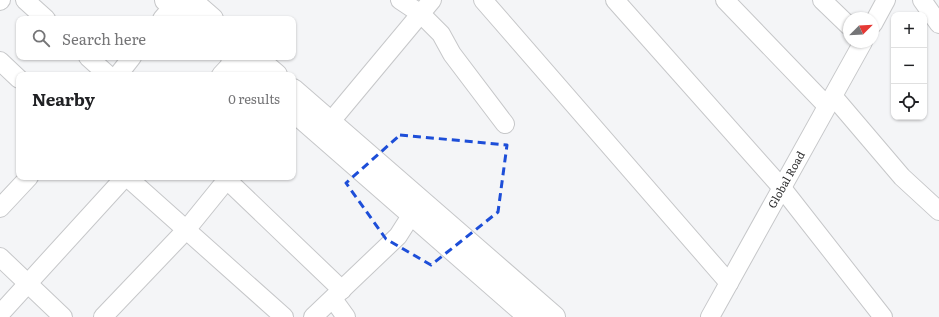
<!DOCTYPE html>
<meta charset="utf-8">
<style>
:root{--surface:#fff;--page:#f2f2f2;--text:#202124;--muted:#757577;--line:#e0e0e0}
body{margin:0;font-family:Literata,serif;background:var(--page);color:var(--text)}
.controls{position:absolute;right:12px;top:12px;display:grid;overflow:hidden;border-radius:8px;box-shadow:0 1px 3px #0004}
.controls button{width:36px;height:36px;display:grid;place-items:center;padding:0;border:0;border-bottom:1px solid var(--line);background:var(--surface);color:var(--text);font:20px sans-serif}
.compass{position:absolute;left:843px;top:12px;width:36px;height:36px;border-radius:50%;background:var(--surface);box-shadow:0 1px 3px #0004;rotate:66deg}
.list{margin:0;padding:0;list-style:none}
h2{display:flex;justify-content:space-between;align-items:center;height:52px;margin:0;padding:0 16px;font-size:17px}
h2 small{font-size:13px;font-weight:400;color:var(--muted)}
.icon{flex:none;width:22px;height:22px;fill:none;stroke:currentColor;stroke-width:2;stroke-linecap:round;stroke-linejoin:round}
.map{position:relative;flex:none;width:939px;height:317px;overflow:hidden}
.search{position:absolute;background:var(--surface);box-shadow:0 1px 3px #0004;left:16px;top:16px;width:280px;height:44px;display:flex;align-items:center;gap:10px;box-sizing:border-box;padding:0 14px;border-radius:8px;color:var(--muted);font-size:15px}
.panel{position:absolute;background:var(--surface);box-shadow:0 1px 3px #0004;left:16px;top:72px;width:280px;height:108px;border-radius:8px}
.map>svg:first-child{display:block}
.lines{fill:none;stroke-linecap:round;stroke-linejoin:round}
.minor-casing{stroke:#c6c7c9;stroke-width:20}
.tertiary-casing{stroke:#c6c7c9;stroke-width:24}
.minor{stroke:#fff;stroke-width:18}
.tertiary{stroke:#fff;stroke-width:22}
.marked{fill:none;stroke:#1d4ed8;stroke-width:3;stroke-dasharray:8 5;stroke-linejoin:round}
.labels{text-anchor:middle;stroke-width:3.5;stroke-linejoin:round;paint-order:stroke}
.street-label{font-size:11px;fill:#303031;stroke:#f4f5f7}
</style>
<div class="map">
<svg width="939" height="317" viewBox="0 0 939 317">
<rect width="100%" height="100%" fill="#f4f5f7"/>
<g class="lines">
<g class="minor-casing">
<g id="minor">
<path d="M25,0L46,19"/>
<path d="M400,0L421,14L441,34L452,54L505,124"/>
<path d="M483,0L729,283"/>
<path d="M615,0L782,188L883,317"/>
<path d="M725,0L827,106"/>
<path d="M822,0L849,26"/>
<path d="M922,0L939,24"/>
<path d="M0,1L1,0"/>
<path d="M162,19L173,6"/>
<path d="M873,24L886,0"/>
<path d="M88,57L108,75"/>
<path d="M0,61L19,79"/>
<path d="M118,75L132,57"/>
<path d="M221,75L235,60"/>
<path d="M833,96L902,177L939,211"/>
<path d="M322,132L432,0"/>
<path d="M127,177L284,317"/>
<path d="M224,177L342,290"/>
<path d="M0,208L29,177"/>
<path d="M0,257L63,317"/>
<path d="M333,299L346,317"/>
<path d="M0,314L125,177"/>
<path d="M103,317L186,230L229,177"/>
<path d="M313,317L398,236L412,214L417,201"/>
<path id="s1" d="M710,317L863,42"/>
</g>
</g>
<g class="tertiary-casing">
<path id="tertiary" d="M166,0L188,19
M190,0L212,19
M232,57L252,75
M255,57L276,75
M293,90L554,317
M293,110L530,317"/>
</g>
<use href="#minor" class="minor"/>
<use href="#tertiary" class="tertiary"/>
</g>
<path class="marked" d="M400,135L507,145L498,212L431,265L386,239L346,183Z"/>
<g class="labels">
<g class="street-label">
<text dy="4" stroke="none"><textPath href="#s1" startOffset="157">Global Road</textPath></text>
</g>
</g>
</svg>
<div class="controls">
<button>+</button>
<button>−</button>
<button><svg class="icon" aria-label="locate" viewBox="0 0 24 24"><circle cx="12" cy="12" r="6"/><path d="M12 2v4M12 18v4M2 12h4M18 12h4"/></svg></button>
</div>
<svg class="compass" viewBox="-18 -18 36 36"><path d="M0-13l5 13h-10z" fill="#e53935"/><path d="M0 13l5-13h-10z" fill="#757577"/></svg>
<div class="search"><svg class="icon" aria-label="search" viewBox="0 0 24 24"><circle cx="10" cy="10" r="6"/><path d="M15 15l6 6"/></svg>Search here</div>
<section class="panel">
<h2>Nearby<small>0 results</small></h2>
<ul class="list">
</ul>
</section>
</div>
